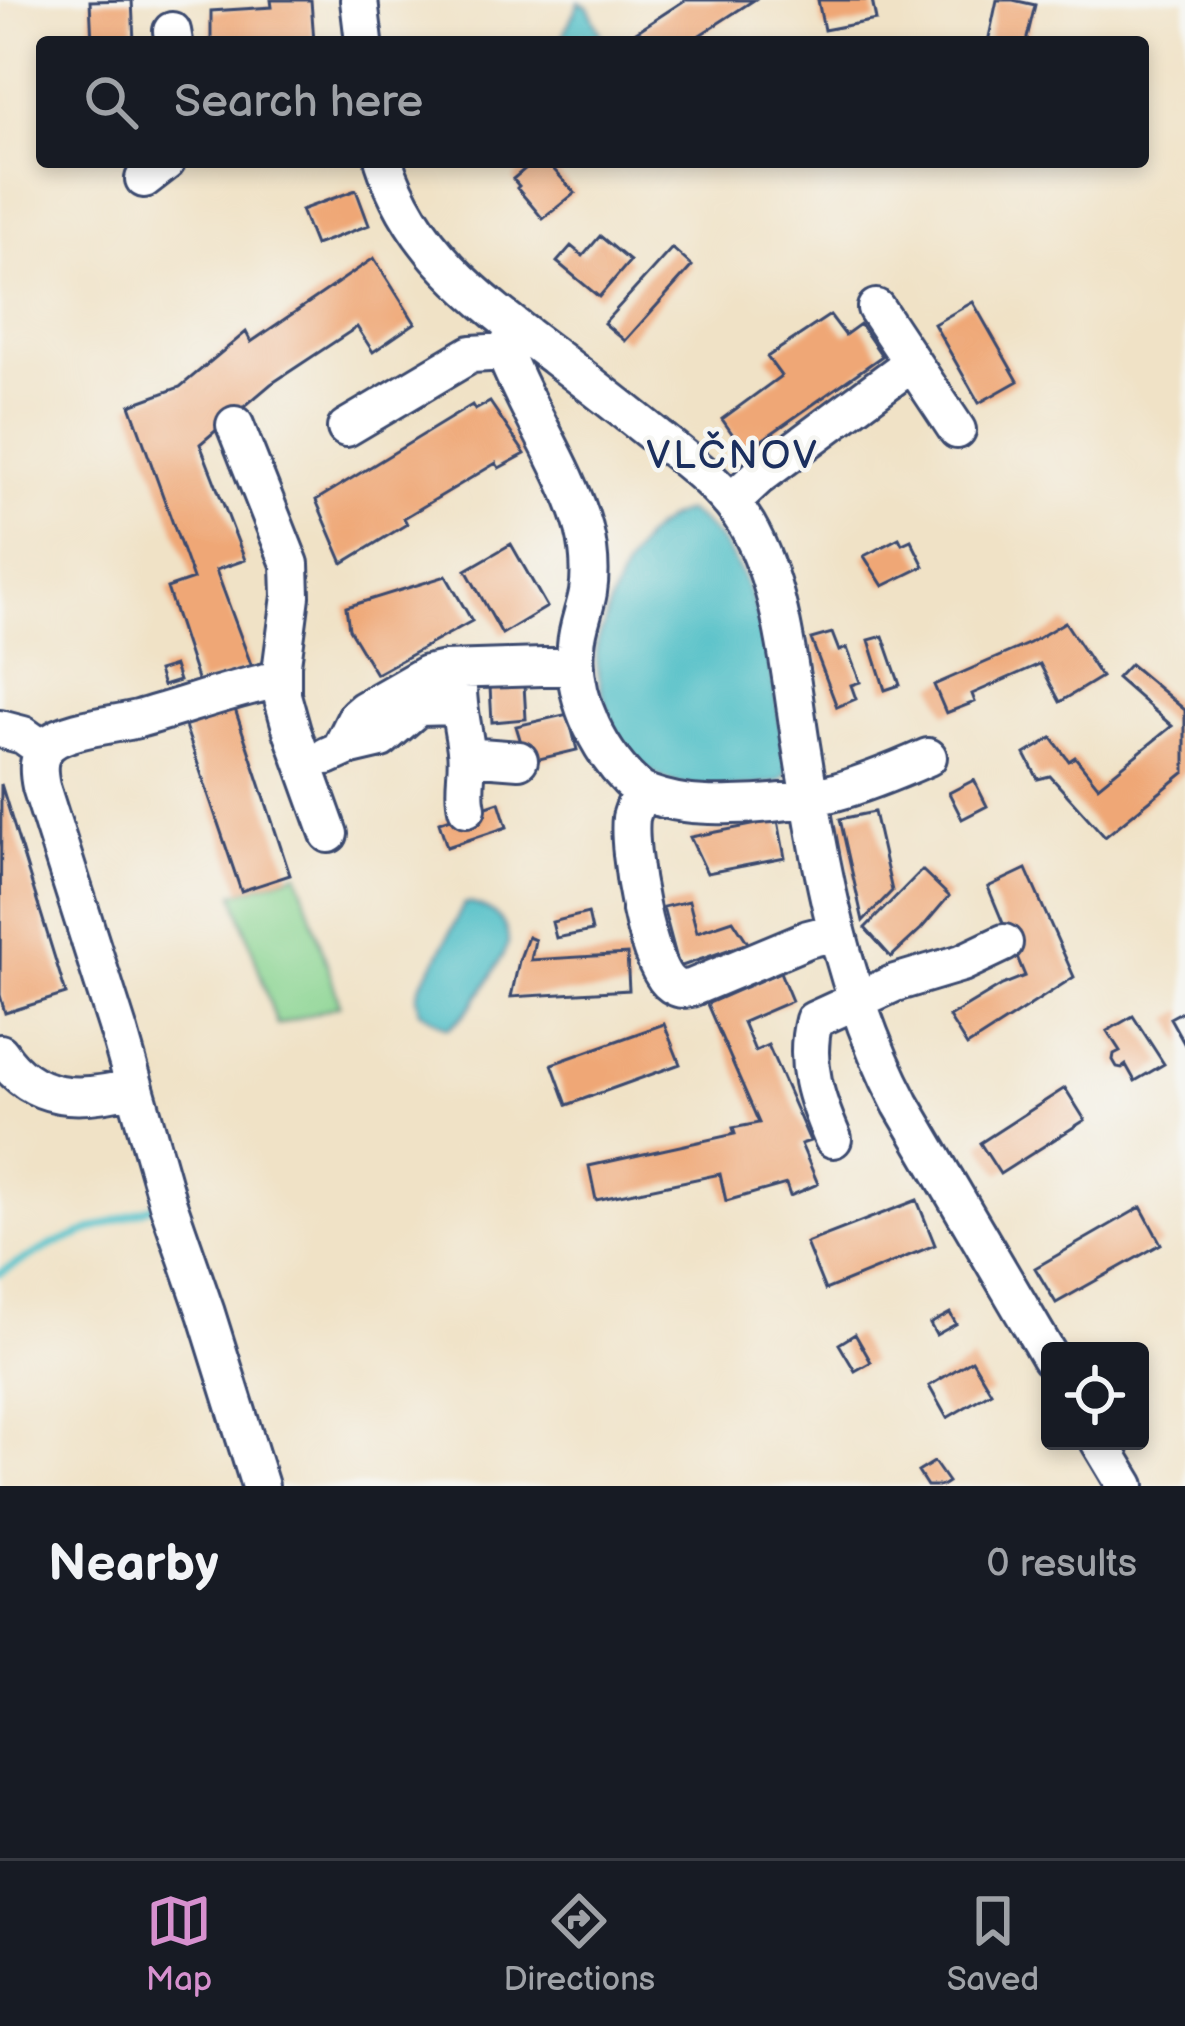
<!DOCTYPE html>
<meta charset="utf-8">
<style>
:root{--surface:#171b24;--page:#20242c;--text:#f1f3f6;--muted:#9ea1a6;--line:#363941;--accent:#d690ce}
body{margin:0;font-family:"Balsamiq Sans",sans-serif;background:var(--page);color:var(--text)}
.controls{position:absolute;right:36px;bottom:36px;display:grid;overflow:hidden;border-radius:12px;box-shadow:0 6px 18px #0003}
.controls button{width:108px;height:108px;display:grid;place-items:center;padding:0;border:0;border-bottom:3px solid var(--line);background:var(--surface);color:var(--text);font:60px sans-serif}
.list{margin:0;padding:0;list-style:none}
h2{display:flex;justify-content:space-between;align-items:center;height:156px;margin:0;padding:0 48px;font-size:51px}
h2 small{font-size:39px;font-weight:400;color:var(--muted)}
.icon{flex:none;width:66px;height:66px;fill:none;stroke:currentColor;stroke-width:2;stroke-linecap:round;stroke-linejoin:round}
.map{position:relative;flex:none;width:1185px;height:1486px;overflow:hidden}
.search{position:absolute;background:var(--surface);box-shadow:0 6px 18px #0003;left:36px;right:36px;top:36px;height:132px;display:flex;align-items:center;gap:30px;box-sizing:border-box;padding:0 42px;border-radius:12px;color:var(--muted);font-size:45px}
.sheet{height:372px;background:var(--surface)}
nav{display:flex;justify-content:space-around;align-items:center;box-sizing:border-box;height:168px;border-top:3px solid var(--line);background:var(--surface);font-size:33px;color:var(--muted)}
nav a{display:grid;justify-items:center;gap:6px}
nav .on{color:var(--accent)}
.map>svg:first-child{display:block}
.green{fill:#8ad491;stroke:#528278;stroke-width:3}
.water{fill:#52c0c7;stroke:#367892;stroke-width:3}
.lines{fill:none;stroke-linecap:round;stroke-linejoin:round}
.stream{stroke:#52c0c7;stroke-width:8}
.building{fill:#efa776}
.minor-casing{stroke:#3b4a6e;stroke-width:42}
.minor{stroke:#fff;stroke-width:36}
.labels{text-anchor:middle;stroke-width:9;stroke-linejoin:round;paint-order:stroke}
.quarter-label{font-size:39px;letter-spacing:3px;fill:#1b2f5e;stroke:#f6f6f2}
</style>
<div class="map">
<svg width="1185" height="1486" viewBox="0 0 1185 1486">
<rect width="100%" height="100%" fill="#f6f6f2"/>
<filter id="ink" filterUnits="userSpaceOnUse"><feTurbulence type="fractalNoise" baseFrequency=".00833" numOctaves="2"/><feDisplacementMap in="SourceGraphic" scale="24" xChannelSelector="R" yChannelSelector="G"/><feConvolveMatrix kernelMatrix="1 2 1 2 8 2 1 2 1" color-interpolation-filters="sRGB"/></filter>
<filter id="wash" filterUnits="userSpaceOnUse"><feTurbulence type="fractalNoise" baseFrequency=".004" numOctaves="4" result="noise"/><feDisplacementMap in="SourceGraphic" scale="48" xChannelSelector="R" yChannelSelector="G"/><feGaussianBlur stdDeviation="2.7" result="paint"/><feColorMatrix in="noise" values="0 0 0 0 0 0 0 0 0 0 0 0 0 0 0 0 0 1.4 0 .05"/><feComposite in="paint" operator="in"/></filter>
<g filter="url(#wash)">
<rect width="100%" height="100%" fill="#f0e2c6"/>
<path class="green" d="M298,873L340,1005L277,1025L234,894Z"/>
<path class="water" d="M579,2L588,7L605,42H560Z
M686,511C766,558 773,688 788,772L781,781C745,788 696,794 662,778C651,772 632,760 626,750C610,725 593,673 597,643C599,635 604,626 606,617C619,575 640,525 686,511Z
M469,903C490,908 508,919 508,943C498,967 471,1015 448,1028L420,1011L417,996L420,985L437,959L464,904Z"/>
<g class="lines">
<path class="stream" d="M0,1273L52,1245L156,1205"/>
</g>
<g id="blocks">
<path class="building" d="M132,0L134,42H92L90,1Z
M271,0H311L314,42H211V11L272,7Z
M685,0H754L689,42H638L633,34Z
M818,0H872L876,20L824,30Z
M997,0H1013L1035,5L1026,42H988Z
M533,162H547L575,193L543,219L517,188L519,186L513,179Z
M356,190L369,225L315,245L301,210Z
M600,236L630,261L599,297L557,262L571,246L583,256Z
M672,248L692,266L625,341L604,323Z
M374,258L415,323L373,352L357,327L271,384L200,444L245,560L216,570L252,667L199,685L167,588L193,579L130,405L180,387L246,332L251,342Z
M973,302L1018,381L979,403L934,324Z
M830,315L845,335L860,324L882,356L745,452L722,419L781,376L767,357Z
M490,402L525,454L499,468L496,463L404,518L407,524L343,563L316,500L472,405L475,410Z
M899,538L902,544L911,540L924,566L883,586L864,556Z
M511,544L547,607L502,634L466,570Z
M446,576L472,621L376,674L349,629L346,607Z
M1065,622L1101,677L1060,702L1040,664L972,694L975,702L946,713L934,685L1030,643Z
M832,633L839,651L847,648L860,682L851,685L856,699L837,707L811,639Z
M883,636L900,685L885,690L869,640Z
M1130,664L1185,710V772L1105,837L1050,776L1038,779L1025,754L1052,738L1069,761L1075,757L1098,786L1172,726L1117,678Z
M174,666L179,681L163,686L158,671Z
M524,685L526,719L492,722L490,687Z
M233,703L290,875L241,891L183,720Z
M568,714L577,750L527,762L516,726Z
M974,780L987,806L962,819L949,793Z
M1,784L66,994L5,1013L0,995Z
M499,802L507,827L447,847L439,822Z
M874,812L892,891L863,921L840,819Z
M778,820L785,858L707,873L690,837Z
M1026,869L1074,977L967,1046L949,1017L1002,985L1025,976L988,887Z
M922,870L949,896L921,929L891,957L865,928Z
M689,901L697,932L733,920L748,943L679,967L663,907Z
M588,913L592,931L556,938L552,922Z
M528,937L535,940L531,960L627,954L629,990L511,997L519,961Z
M780,972L792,1001L743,1022L755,1051L768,1045L810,1141L801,1144L818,1184L790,1196L786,1184L726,1201L720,1174L596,1200L589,1166L735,1134L733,1128L759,1123L707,1004Z
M1185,1010V1045L1170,1018Z
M1133,1016L1164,1064L1135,1081L1126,1065L1122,1068L1117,1067L1113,1060L1114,1054L1120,1051L1107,1031Z
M664,1024L680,1064L567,1105L552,1064Z
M1065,1088L1085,1120L1000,1174L980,1143Z
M917,1200L935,1245L825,1290L806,1243Z
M1141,1207L1161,1244L1056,1303L1035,1268Z
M950,1313L956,1324L936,1335L930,1324Z
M855,1334L871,1362L855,1371L839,1344Z
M972,1360L991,1392L947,1418L929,1386Z
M934,1462L948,1482L942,1486H927L918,1472Z"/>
</g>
</g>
<g filter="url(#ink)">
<use href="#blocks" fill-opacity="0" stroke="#3b4a6e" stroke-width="3"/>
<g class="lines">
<g class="minor-casing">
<path id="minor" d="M359,0L364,42
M172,31L174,42
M384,162C413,253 482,302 555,357C589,383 622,409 656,436C689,462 725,488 747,525C783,587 790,675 801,745C821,869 842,992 901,1104L1050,1358
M144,179L166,162
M876,308L957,430
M518,329L509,343L508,361C530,415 569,474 584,528C589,548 591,572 588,592C585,610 577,627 576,646C571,699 601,758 641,791C638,800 633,809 631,818C627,849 646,968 672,985C680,990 682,989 691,988L808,939L835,932
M235,425L290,564L291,596L282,664V695L292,731L329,834
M346,428L471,354L507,352
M731,502L758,477L912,363
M458,682C457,706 463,726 466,750C469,770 462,788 467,808
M0,729L23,735L44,750
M340,750L357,716L364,710L427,674L445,670L576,666
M327,756L347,747L381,739L418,707L458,706
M467,756L519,760
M641,791C671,804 700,806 732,805C813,804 855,789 928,757
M0,1053C33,1103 81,1101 134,1087
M833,1139C816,1100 803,1063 814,1020L895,983L962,963L1004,943
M1099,1441L1126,1486
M260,1486L206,1313L168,1204L119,1032L41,787C38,772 36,756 49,744C67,728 114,725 138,719C186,706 232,688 281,679"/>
</g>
<use href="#minor" class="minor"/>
</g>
</g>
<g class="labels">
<g class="quarter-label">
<text x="733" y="468">VLČNOV</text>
</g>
</g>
</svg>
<div class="controls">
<button><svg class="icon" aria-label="locate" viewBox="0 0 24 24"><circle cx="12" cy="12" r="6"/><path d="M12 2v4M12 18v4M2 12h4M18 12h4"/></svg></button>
</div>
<div class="search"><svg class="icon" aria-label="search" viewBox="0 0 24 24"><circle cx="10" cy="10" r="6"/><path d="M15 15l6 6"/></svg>Search here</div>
</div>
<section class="sheet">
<h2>Nearby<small>0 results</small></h2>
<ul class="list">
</ul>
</section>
<nav>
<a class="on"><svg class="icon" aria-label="map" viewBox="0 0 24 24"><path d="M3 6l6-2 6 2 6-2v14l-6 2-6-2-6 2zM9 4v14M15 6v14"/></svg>Map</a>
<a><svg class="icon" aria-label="directions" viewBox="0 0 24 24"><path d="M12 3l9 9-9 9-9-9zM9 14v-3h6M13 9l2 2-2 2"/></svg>Directions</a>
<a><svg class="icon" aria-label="saved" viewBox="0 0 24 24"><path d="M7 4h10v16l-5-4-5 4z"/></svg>Saved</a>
</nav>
